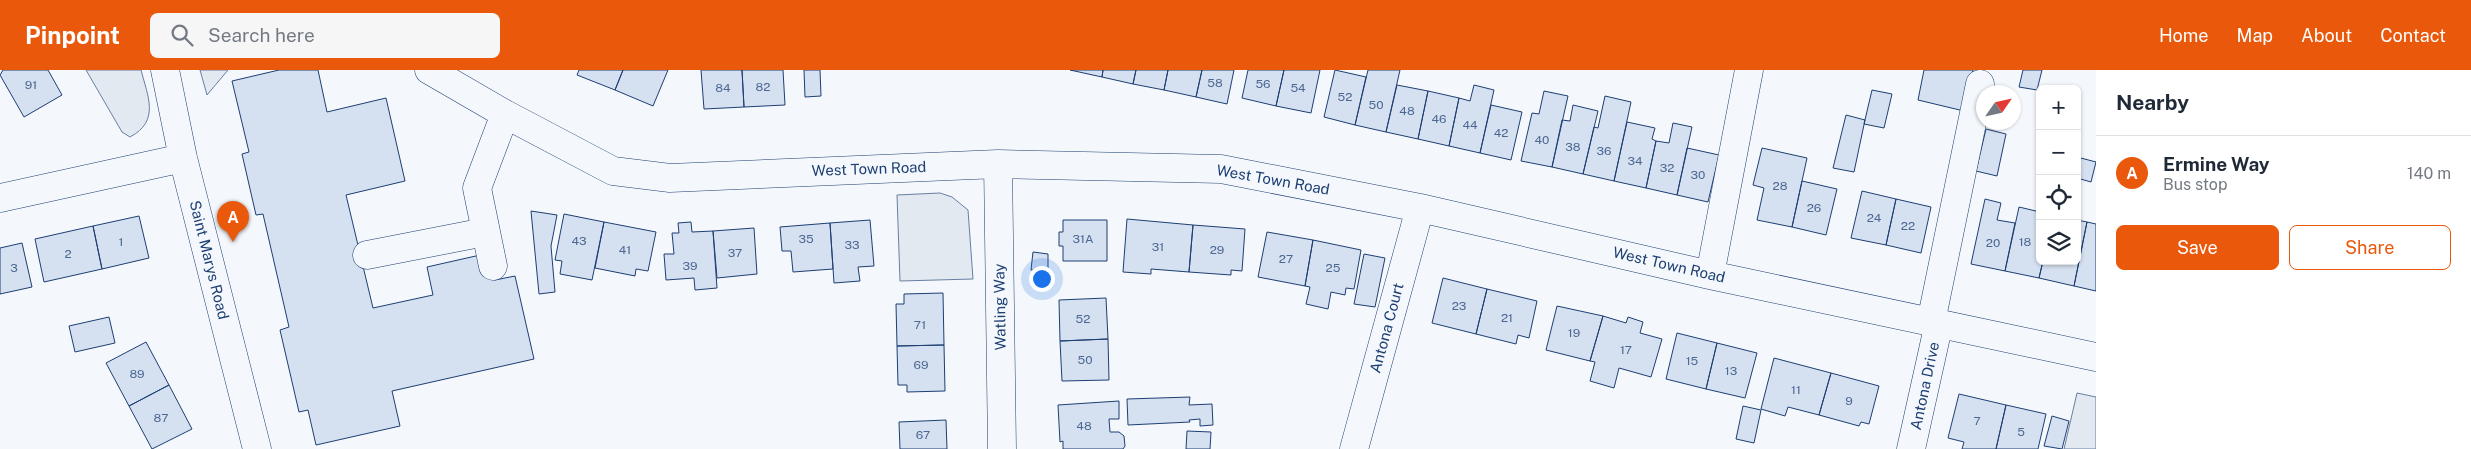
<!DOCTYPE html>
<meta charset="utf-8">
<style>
:root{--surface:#fff;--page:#f6f6f7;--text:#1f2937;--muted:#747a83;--line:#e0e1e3;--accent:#ea580c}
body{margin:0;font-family:"Public Sans",sans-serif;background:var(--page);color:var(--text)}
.controls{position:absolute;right:15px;top:15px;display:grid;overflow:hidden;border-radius:8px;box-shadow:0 1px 4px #0004}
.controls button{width:45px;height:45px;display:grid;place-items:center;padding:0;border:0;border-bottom:1px solid var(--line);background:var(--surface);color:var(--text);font:25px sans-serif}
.compass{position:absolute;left:1976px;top:15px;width:45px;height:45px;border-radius:50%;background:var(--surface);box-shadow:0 1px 4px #0004;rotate:56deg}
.you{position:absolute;left:1041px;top:208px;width:18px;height:18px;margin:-12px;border:4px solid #fff;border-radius:50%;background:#1a73e8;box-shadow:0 0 0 8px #1a73e833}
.badge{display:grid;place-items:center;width:32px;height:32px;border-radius:50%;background:var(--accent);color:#fff;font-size:16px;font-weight:700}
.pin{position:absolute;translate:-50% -41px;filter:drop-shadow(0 1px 2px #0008)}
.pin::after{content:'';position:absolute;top:26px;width:18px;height:15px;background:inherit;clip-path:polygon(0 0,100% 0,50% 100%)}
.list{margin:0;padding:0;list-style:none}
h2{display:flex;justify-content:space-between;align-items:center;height:65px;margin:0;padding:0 20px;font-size:21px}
h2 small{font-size:16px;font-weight:400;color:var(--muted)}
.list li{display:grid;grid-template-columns:32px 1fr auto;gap:15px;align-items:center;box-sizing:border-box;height:75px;padding:0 20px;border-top:1px solid var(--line)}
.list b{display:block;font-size:19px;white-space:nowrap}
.list p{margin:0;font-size:16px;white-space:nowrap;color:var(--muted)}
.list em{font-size:16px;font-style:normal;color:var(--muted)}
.actions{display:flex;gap:10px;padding:15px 20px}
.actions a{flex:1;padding:11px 0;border:1px solid var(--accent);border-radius:8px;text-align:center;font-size:18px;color:var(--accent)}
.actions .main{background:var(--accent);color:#fff}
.icon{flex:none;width:28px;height:28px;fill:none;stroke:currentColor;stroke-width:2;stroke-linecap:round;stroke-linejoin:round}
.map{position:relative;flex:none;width:2096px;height:379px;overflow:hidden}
header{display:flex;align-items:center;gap:30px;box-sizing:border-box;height:70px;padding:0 25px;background:var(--accent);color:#fff}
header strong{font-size:24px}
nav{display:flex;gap:28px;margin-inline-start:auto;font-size:18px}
.search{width:350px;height:45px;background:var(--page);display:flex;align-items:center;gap:12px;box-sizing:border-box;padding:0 18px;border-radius:8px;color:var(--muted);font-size:19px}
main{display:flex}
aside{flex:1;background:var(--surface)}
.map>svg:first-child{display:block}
.green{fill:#e3e9f0;stroke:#687fa3}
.building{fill:#d5e0f0;stroke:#1d3f73}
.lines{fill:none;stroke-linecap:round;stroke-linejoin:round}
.minor-casing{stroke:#1d3f73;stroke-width:29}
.minor{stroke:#f4f7fb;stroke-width:28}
.labels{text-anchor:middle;stroke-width:4;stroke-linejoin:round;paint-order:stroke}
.number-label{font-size:12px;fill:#4b6792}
.street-label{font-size:15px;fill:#1d3f73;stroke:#f4f7fb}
</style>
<header>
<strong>Pinpoint</strong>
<div class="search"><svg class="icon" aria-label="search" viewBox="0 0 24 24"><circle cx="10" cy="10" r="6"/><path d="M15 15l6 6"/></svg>Search here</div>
<nav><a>Home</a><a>Map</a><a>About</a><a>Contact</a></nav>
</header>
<main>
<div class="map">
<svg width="2096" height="379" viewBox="0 0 2096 379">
<rect width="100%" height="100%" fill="#f4f7fb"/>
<path class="green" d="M86,0H141C148,27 160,51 130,67L122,62Z
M200,0H228L207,25Z
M940,123L952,127L968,140L973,209L900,211L897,125Z
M2077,323L2096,327V379H2064Z"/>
<path class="building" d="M3,0H48L62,25L24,47L0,5Z
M279,0H318L327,42L386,28L405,111L346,125L373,238L433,225L427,197L489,183L495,210L515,206L534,289L392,321L400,356L316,375L308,340L299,342L280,260L289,257L263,144L256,145L242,84L249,82L232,11Z
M579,0H623L615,20L577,5Z
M623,0H668L653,36L615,20Z
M701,0H742L744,37L704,39Z
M742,0H783L785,35L744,37Z
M804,0H820L821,26L805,27Z
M1070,0H1103L1102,7Z
M1103,0H1136L1133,14L1102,7Z
M1136,0H1168L1164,20L1133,14Z
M1168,0H1202L1196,27L1164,20Z
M1202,0H1234L1227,34L1196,27Z
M1248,0H1284L1276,36L1242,28Z
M1284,0H1320L1311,43L1276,36Z
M1335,0L1366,7L1355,55L1324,47Z
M1368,0H1400L1386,62L1355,55Z
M1924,0H1973L1964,41L1918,30Z
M2023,0H2042L2037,20L2019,17Z
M1397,15L1428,21L1418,69L1386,62Z
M1474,15L1494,20L1480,83L1449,76L1459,28L1470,31Z
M1872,20L1892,24L1884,58L1864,54Z
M1428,21L1459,28L1449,76L1418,69Z
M1544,21L1568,26L1552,97L1521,91L1532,43L1539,44Z
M1605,26L1631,32L1614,111L1583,104L1594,57L1598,58Z
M1491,35L1522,42L1511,90L1480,83Z
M1573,35L1598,41L1583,104L1552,97L1562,50L1570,51Z
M1846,45L1865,50L1854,102L1833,98Z
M1627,52L1655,58L1652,69L1656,71L1646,118L1614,111Z
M1673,53L1692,57L1677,125L1646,118L1656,71L1669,73Z
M1986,59L2006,64L1997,106L1976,101Z
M1687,78L1719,85L1708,132L1677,125Z
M1762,78L1807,88L1792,157L1757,150L1764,118L1753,115Z
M2077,87L2096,92L2091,112L2077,108Z
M1802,111L1837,119L1826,165L1792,157Z
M1862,121L1896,129L1886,175L1851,168Z
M1896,129L1931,137L1921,183L1886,175Z
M1985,129L2001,133L1997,150L2015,153L2005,201L1971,194Z
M2019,137L2040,142V191H2043L2039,208L2005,201Z
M531,141L557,145L551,176L555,222L539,224Z
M564,144L604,152L592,210L560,204L562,191L555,190Z
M139,146L149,188L102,199L93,156Z
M1127,149L1193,155L1189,202L1151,199V204L1123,202Z
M870,150L874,196L858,197L860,211L834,213L830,153Z
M1063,150H1107V191H1063V176H1059V162H1063Z
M2077,150L2087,152L2074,216L2039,208L2043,191H2077Z
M604,152L656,162L648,201L636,199L635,206L595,198Z
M691,152L692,162L713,161L717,218L695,220L694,208L666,210L664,184H674L672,163H679L678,153Z
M2087,152L2096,154V221L2074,216Z
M830,153L833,199L793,202L791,181H782L780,157Z
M1193,155L1245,159L1242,201L1231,200V205L1189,202Z
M93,156L102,199L44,212L35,169Z
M754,158L757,204L717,208L713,161Z
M1267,162L1313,170L1305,216L1258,207Z
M1313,170L1361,180L1354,219L1346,218L1345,225L1331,222L1328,239L1306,234L1310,217L1305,216Z
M22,173L32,217L0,224V178Z
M1033,182L1048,184V201L1031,200Z
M1364,184L1385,188L1375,237L1354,234Z
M1443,208L1487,219L1476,264L1432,253Z
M1487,219L1537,231L1529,268L1518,265L1516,274L1476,264Z
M943,223L944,275L897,276L896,234H904V224Z
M1106,228L1108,269L1060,271L1059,230Z
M1557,236L1603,246L1590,291L1546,280Z
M1603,246L1626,253L1628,247L1643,252L1640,263L1662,269L1651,307L1619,298L1614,318L1590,311L1595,292L1590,291Z
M109,247L115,273L75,282L69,256Z
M1677,263L1717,273L1706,319L1666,309Z
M1108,269L1109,310L1062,311L1060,271Z
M146,272L169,315L129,336L106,293Z
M1717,273L1757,283L1745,328L1706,319Z
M944,275L945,321L907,322V315H898L897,276Z
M1774,288L1831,303L1819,345L1788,337L1785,346L1761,339Z
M1831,303L1879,316L1869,354L1861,352L1859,356L1819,345Z
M169,315L192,359L152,379L129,336Z
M1959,324L2006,335L1996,379H1962L1964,372L1948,368Z
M1190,327L1189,335L1212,334L1213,355L1200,356V349L1189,350L1190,352L1128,355L1127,329Z
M1119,331V349H1109L1110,362H1119L1124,366L1125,376L1123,379H1063V371L1060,372L1058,335Z
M2006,335L2046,344L2038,379H1996Z
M1743,336L1761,340L1754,373L1736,369Z
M2052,346L2069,351L2062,379L2044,376Z
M946,350L947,379H900L899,352Z
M1187,361L1211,362L1210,379H1186Z"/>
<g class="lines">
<g class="minor-casing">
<path id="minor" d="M165,0L183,88L257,379
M429,0L505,44L613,101L670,108L998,94L1221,99L1420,138L1710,205L2096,287
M998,94L1002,379
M0,128L183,88
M367,185L485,162
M493,196L477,118L505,44
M1710,205L1749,0
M1931,252L1980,14
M1354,379L1420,138
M1911,379L1939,253"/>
</g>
<use href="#minor" class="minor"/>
</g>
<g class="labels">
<g class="number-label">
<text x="1215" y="17">58</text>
<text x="1263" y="18">56</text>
<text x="31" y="19">91</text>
<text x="763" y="21">82</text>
<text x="723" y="22">84</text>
<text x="1298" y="22">54</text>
<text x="1345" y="31">52</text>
<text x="1376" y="39">50</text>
<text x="1407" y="45">48</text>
<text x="1439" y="53">46</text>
<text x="1470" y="59">44</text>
<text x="1501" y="67">42</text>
<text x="1542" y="74">40</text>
<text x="1573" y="81">38</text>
<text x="1604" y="85">36</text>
<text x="1635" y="95">34</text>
<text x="1667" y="102">32</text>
<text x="1698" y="109">30</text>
<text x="1780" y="120">28</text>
<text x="1814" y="142">26</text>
<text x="1874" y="152">24</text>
<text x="1908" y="160">22</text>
<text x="806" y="173">35</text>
<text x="1083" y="173">31A</text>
<text x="579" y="175">43</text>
<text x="121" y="176">1</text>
<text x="2025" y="176">18</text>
<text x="1993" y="177">20</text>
<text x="852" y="179">33</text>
<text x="1158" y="181">31</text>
<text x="625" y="184">41</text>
<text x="1217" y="184">29</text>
<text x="735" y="187">37</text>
<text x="68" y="188">2</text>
<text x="1286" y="193">27</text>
<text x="690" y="200">39</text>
<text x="14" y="202">3</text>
<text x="1333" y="202">25</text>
<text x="1459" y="240">23</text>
<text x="1507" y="252">21</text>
<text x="1083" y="253">52</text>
<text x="920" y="259">71</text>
<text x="1574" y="267">19</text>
<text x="1626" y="284">17</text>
<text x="1085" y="294">50</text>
<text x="1692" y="295">15</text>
<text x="921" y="299">69</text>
<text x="1731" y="305">13</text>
<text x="137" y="308">89</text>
<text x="1796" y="324">11</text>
<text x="1849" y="335">9</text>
<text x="161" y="352">87</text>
<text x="1977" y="355">7</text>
<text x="1084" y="360">48</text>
<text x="2021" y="366">5</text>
<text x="923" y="369">67</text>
</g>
<g class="street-label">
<text transform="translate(869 99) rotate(-2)" y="5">West Town Road</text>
<text transform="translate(1273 110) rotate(10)" y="5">West Town Road</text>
<text transform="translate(209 190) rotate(76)" y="5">Saint Marys Road</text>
<text transform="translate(1669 195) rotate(13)" y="5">West Town Road</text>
<text transform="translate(1000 237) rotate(-91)" y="5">Watling Way</text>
<text transform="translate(1387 258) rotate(-75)" y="5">Antona Court</text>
<text transform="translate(1925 316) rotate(-78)" y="5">Antona Drive</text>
</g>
</g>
</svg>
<div class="controls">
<button>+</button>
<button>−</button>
<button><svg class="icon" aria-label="locate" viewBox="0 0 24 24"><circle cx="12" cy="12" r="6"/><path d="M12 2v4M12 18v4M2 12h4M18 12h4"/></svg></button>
<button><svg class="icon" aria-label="layers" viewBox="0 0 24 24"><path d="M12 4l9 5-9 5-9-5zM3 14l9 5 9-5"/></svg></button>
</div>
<svg class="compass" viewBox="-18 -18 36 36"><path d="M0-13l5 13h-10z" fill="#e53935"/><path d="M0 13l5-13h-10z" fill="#747a83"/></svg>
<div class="you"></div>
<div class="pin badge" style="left:233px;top:172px">A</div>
</div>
<aside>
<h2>Nearby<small></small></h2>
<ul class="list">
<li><span class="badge">A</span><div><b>Ermine Way</b><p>Bus stop</p></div><em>140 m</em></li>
</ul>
<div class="actions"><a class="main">Save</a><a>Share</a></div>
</aside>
</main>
